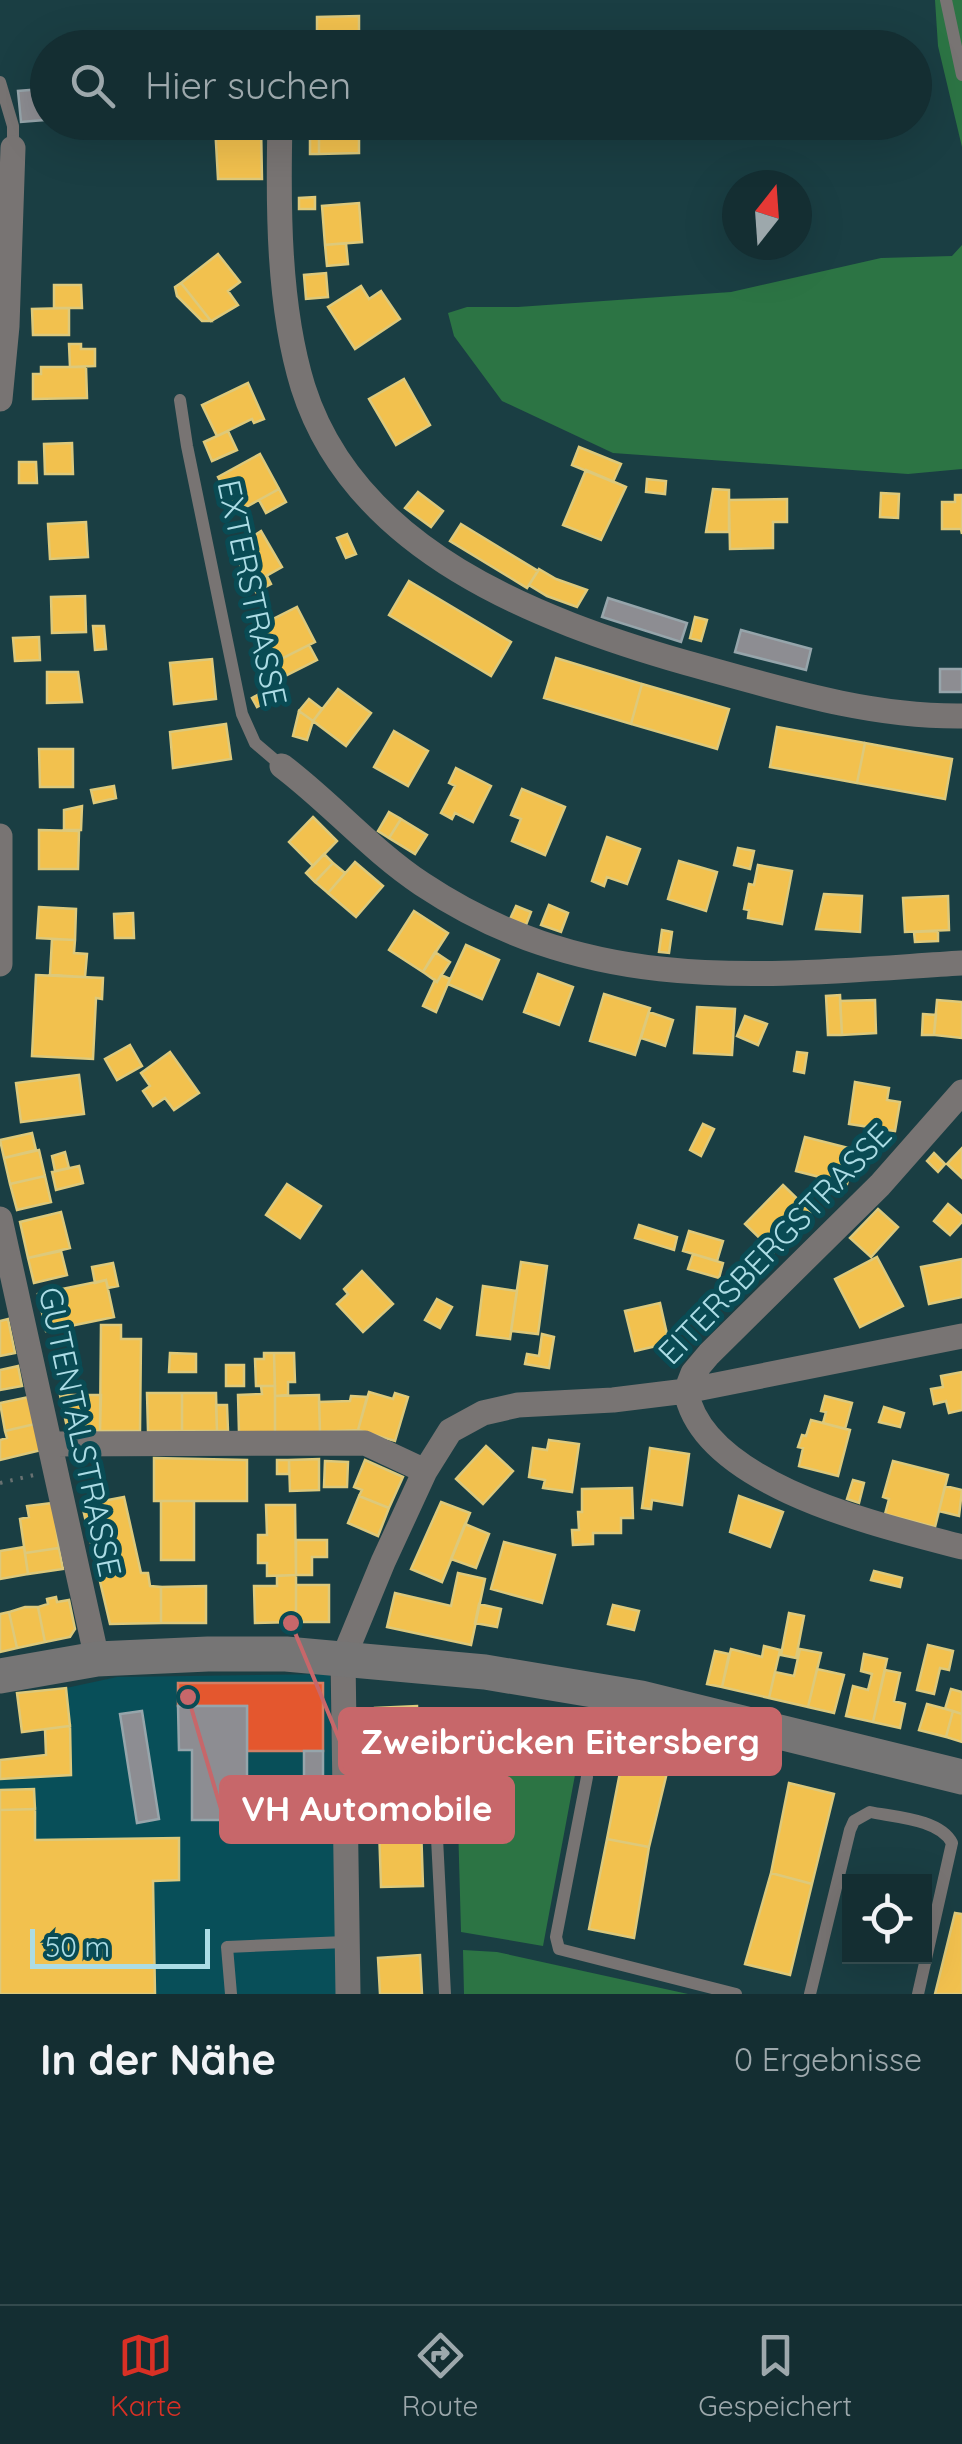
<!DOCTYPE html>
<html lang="de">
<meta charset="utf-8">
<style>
:root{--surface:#142e32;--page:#213a3e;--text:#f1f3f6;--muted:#9da8ac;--line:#334a4d;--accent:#d93025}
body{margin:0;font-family:Quicksand,sans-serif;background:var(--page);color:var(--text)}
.controls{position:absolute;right:30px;bottom:30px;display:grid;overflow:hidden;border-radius:0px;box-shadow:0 10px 40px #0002}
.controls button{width:90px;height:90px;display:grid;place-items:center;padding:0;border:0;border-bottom:2px solid var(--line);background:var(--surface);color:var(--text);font:50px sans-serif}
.compass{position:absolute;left:722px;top:170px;width:90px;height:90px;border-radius:50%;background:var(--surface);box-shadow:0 10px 40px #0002;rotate:17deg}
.scale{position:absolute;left:30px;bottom:25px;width:180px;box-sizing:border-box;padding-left:10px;border:5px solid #acdce5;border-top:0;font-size:28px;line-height:35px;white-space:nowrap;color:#acdce5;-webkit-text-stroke:8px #094b54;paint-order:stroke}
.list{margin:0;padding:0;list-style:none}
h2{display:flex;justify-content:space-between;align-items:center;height:130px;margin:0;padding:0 40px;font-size:42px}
h2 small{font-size:32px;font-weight:400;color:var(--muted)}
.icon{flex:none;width:55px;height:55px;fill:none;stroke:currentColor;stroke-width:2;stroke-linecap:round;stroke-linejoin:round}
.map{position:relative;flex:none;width:962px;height:1994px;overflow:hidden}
.search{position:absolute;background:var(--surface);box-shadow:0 10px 40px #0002;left:30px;right:30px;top:30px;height:110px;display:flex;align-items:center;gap:25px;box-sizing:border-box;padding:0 35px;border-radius:55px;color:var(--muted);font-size:38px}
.sheet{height:310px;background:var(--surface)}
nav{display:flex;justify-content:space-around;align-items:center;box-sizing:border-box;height:140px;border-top:2px solid var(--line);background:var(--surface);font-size:28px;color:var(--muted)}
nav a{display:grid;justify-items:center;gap:5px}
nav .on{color:var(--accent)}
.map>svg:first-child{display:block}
.built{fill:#084f59}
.green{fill:#2c7444}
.homes{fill:#f2c14e;stroke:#ddc97b;stroke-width:2.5}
.shops{fill:#e4572e;stroke:#d37f65;stroke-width:2.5}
.industry{fill:#8d8d92;stroke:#96a5ab;stroke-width:2.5}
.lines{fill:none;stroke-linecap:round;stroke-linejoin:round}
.path{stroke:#687171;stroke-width:4;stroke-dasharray:2.5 8;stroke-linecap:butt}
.service{stroke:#787473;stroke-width:12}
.minor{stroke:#787473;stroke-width:25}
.secondary{stroke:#767575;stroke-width:35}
.labels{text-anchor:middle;stroke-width:10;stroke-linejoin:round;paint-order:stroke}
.street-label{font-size:32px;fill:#acdce5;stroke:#094b54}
.leader{fill:none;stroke:#c7676a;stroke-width:4}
.callout-dot{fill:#c7676a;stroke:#094b54;stroke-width:4}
.callout{fill:#c7676a;stroke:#c7676a;stroke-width:4}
.callout-label{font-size:35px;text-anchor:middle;font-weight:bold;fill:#fff}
</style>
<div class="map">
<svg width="962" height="1994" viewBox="0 0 962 1994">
<rect width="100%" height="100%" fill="#1a3e43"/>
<path class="built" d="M330,1674L338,1994H0V1779L70,1775L66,1688L117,1677Z"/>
<path class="green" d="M935,0H962V147L938,46Z
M962,245V469L908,474L613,453L502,401L454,336L448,313L467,307H518L731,292L881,258L952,256Z
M456,1750L575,1775L543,1946L461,1932Z
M463,1950L497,1952L688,1994H464Z"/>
<path class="homes" d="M359,16V48H317V17Z
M216,34H261V48H216Z
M319,122H359V153L319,154Z
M215,125H261L262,179H218Z
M310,129H319V154H310Z
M315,197V209H299V198Z
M359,203L362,242L325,245L322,206Z
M346,243L348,264L327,266L325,245Z
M218,254L240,282L228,291L238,305L211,321L181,283Z
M326,273L328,297L306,299L304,275Z
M181,283L211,321H202L177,296L175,287Z
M54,285H81L82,308H54Z
M361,286L369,299L381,291L400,319L355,349L328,307Z
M69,308V335H33L32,309Z
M69,344H81V349H95V366L70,367Z
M41,367H86L87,398L33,399V374H41Z
M404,379L430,425L396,445L369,399Z
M248,383L264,419L254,423L252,419L217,436L202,405Z
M228,431L237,450L212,461L204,442Z
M72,443L73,474H45L44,444Z
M579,447L621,464L613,482L572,465Z
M260,454L279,489L237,512L218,477Z
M19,462H36L37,483H19Z
M586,470L626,487L601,540L563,525Z
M647,479L666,481L665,494L646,492Z
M279,489L286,502L266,513L259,500Z
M713,489L729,490V532H706Z
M418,492L443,511L431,527L405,508Z
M881,493L899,494L898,518L880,517Z
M955,495H962V534L961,529H942V502H955Z
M787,499V522H773V548L730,549L729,500Z
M86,522L88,557L50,559L48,524Z
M461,524L538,571L527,588L450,541Z
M261,531L282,567L252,584L236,558L257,546L252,537Z
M347,534L356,554L346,558L337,538Z
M539,569L556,579L587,590L577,607L547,596L529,585Z
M267,576L271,584L256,592L252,584Z
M409,581L511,642L491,676L389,615Z
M85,596L86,632L52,633L51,597Z
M297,607L315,642L275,662L257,627Z
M695,617L707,620L701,641L690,638Z
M93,626H104L106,649L95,650Z
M39,637L40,660L15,661L13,638Z
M309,645L317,660L283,677L275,662Z
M556,658L642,684L631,724L544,698Z
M212,659L216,699L174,704L170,663Z
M47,672H78L82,702L47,703Z
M642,684L729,709L717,749L631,724Z
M270,688L275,697L257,707L252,698Z
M338,689L371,713L346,746L313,721Z
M309,699L322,709L313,721L299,711Z
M299,711L313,721L307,740L293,736Z
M226,724L231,759L173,768L170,732Z
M777,727L865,743L857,783L770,767Z
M394,731L428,751L408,786L374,767Z
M865,743L952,759L945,799L857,783Z
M39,749H73V787H40Z
M456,768L491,786L473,822L455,813L452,819L441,813L455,786L449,783Z
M114,786L116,798L94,803L91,790Z
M522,789L565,807L545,855L512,841L521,819L511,815Z
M82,806L81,830H64V810Z
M389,812L401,819L389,838L378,831Z
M313,817L337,841L313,866L289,842Z
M401,819L427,835L415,854L389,838Z
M39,830L79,831L78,869H39Z
M607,837L640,849L627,884L607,877L604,886L592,881Z
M738,848L754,851L750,869L734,865Z
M324,854L333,863L315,882L306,873Z
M679,861L717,872L706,911L668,899Z
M355,862L383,886L356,917L328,893Z
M333,863L345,873L328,893L315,882Z
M758,865L792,871L782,924L748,918L749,910L744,909L749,884L754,885Z
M824,894L862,896L860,932L816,929Z
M948,896L949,930L905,932L903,898Z
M549,905L568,913L561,932L541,925Z
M516,906L531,912L526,925L510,919Z
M39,907L76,909L75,940L37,938Z
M414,911L448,933L423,972L389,950Z
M133,913L134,938H115L114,914Z
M662,930L672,932L669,953L659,952Z
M938,931V941L915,942L914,932Z
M52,939L75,940L74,953L87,954L85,977L50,975Z
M466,945L499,960L482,999L448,984Z
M435,952L450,962L437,982L423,972Z
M538,974L573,987L559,1025L524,1012Z
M36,975L103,978L102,999L96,998L93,1059L32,1056Z
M441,975L450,979L436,1012L423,1006L435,980L437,982Z
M604,994L650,1008L635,1055L590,1041Z
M840,995L842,1035H828L826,996Z
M875,1000L876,1033L842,1035L840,1001Z
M937,1000L962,1002V1038L934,1035Z
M697,1007L735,1009L732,1055L694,1053Z
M649,1012L673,1020L665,1046L641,1038Z
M923,1014L936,1015L934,1035H922Z
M745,1016L767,1024L758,1045L737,1036Z
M130,1045L142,1066L117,1080L105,1059Z
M170,1052L199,1093L174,1110L165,1098L153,1106L143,1091L150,1086L141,1073Z
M797,1052L807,1053L804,1073L794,1071Z
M79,1075L84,1114L21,1122L16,1083Z
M855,1082L889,1088L887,1100L900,1102L895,1131L849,1124Z
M703,1124L714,1129L701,1156L690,1150Z
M32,1133L36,1150L4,1158L0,1140Z
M805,1137L856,1150L847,1184L796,1171Z
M962,1148V1178L947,1164Z
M39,1150L45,1176L10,1184L4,1158Z
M65,1152L69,1168L55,1171L52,1156Z
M934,1153L945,1164L938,1172L927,1161Z
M79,1166L83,1183L56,1190L52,1172Z
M45,1176L51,1202L17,1210L10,1184Z
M287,1184L321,1206L300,1238L266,1215Z
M783,1185L811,1212L774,1252L745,1224Z
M948,1204L962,1216V1222L950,1235L934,1221Z
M878,1209L898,1227L871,1257L850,1238Z
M61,1212L70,1248L28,1258L20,1222Z
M639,1225L677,1237L674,1250L635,1238Z
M689,1231L723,1241L717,1261L683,1251Z
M61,1251L67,1275L34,1283L28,1258Z
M693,1254L723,1263L719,1278L688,1269Z
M877,1257L903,1306L860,1327L835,1279Z
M962,1259V1297L929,1304L921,1267Z
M521,1262L547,1266L538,1334L511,1331Z
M113,1263L118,1286L108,1288L106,1280L95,1283L92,1267Z
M362,1271L393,1304L363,1332L337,1304L348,1294L344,1289Z
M106,1280L114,1317L46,1331L38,1294Z
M483,1286L517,1291L510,1339L477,1335Z
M437,1299L452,1307L440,1328L425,1320Z
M660,1303L669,1343L635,1351L625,1311Z
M8,1319L15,1353L0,1356V1321Z
M101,1325H121V1339H141L140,1431H100Z
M542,1334L554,1337L549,1368L525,1364L527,1354L539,1356Z
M170,1353L196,1354V1372H169Z
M264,1353H274L275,1386H256L255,1359H264Z
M274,1353H294L295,1382H288V1395L275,1396Z
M226,1365H244V1386H226Z
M18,1366L22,1386L0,1390V1370Z
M962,1372V1410L949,1413L946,1401L934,1404L931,1389L943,1387L941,1376Z
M261,1386H275V1433H239L238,1395L262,1394Z
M369,1392L393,1399L395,1393L408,1397L395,1441L358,1430Z
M147,1393H182V1431H148Z
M182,1393H216L217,1431H182Z
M60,1395H101L100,1431L68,1432Z
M319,1395L320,1432L275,1433V1396Z
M351,1396L367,1397L358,1430L320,1432L319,1402L350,1401Z
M825,1396L852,1403L845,1429L823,1423L826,1412L821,1411Z
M29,1397L35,1424L5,1431L0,1403Z
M216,1405H227L228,1431H217Z
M884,1407L904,1413L900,1427L879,1422Z
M811,1420L850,1430L838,1476L799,1466L803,1448L798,1447L802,1435L806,1436Z
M35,1424L41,1450L0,1460V1440L7,1438L5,1431Z
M549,1440L579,1444L572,1492L543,1488L545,1480L529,1477L533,1448L547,1450Z
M486,1446L513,1471L483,1504L456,1479Z
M650,1448L689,1454L682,1505L652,1500L651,1509L642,1508Z
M154,1458L247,1460V1501H154Z
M319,1459V1490L290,1491L289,1460Z
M277,1460H289V1474H277Z
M365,1460L403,1477L389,1508L359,1496L362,1490L354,1487Z
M325,1461L348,1462L347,1487H324Z
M893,1461L948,1475L935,1527L885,1514L889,1499L883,1497Z
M853,1480L864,1483L859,1503L847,1499Z
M945,1486L962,1490L959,1516L939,1511Z
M632,1488L633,1518H621V1533H593V1544L573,1545L572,1530H579L578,1512H582V1489Z
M359,1496L389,1508L378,1536L348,1523Z
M739,1496L783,1512L770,1547L730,1532Z
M124,1497L141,1573H148L150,1586L161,1587V1623L110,1624L82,1505Z
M161,1501H194V1560H161Z
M441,1502L470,1513L442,1582L411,1569Z
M53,1503L59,1548L25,1553L20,1519L29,1517L27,1506Z
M266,1505H295L296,1575L267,1576V1563H258V1535H267Z
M465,1524L489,1534L476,1568L451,1559Z
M296,1540H327V1557H312V1575H296Z
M504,1542L555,1555L542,1603L491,1589Z
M24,1547L28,1574L0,1579V1551Z
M59,1548L63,1569L28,1574L25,1553Z
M874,1571L902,1578L900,1587L871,1580Z
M458,1573L485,1579L471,1645L387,1627L395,1593L451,1606Z
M296,1575V1622L255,1623L254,1586H277V1576Z
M296,1585H329V1622H296Z
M206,1586V1623H161V1587Z
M56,1597L57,1602L69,1600L75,1629L70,1637L45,1642L38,1607L48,1604L47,1599Z
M479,1604L501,1609L497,1627L475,1623Z
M613,1605L639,1611L634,1630L608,1624Z
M25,1607H38L45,1642L17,1648L9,1612Z
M9,1612L17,1648L0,1652V1614Z
M789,1613L804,1616L796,1658L781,1655Z
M928,1645L953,1651L949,1670L940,1668L934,1694L917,1690Z
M764,1646L780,1650L769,1698L722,1687L731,1649L762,1657Z
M800,1649L821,1653L808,1707L769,1698L775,1672L794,1676Z
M715,1651L729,1654L722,1687L707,1684Z
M864,1654L887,1659L873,1722L846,1716L853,1686L868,1690L872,1674L861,1671Z
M817,1669L844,1675L834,1713L808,1707Z
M885,1670L900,1673L894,1701L905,1704L900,1728L873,1722Z
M66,1688L70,1726L22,1732L17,1693Z
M951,1689L962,1692V1714L945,1709Z
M927,1704L953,1711L946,1737L919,1730Z
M417,1706L420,1796L378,1797L375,1708Z
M953,1711L962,1714V1742L946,1737Z
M70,1726L71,1775L0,1779V1760L46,1755L45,1729Z
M625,1747L671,1756L649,1847L607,1839Z
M789,1783L834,1794L812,1884L771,1873Z
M34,1789L35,1809L0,1810V1790Z
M420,1796L423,1886L381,1887L378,1797Z
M35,1809V1840L179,1838V1880L153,1881L155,1994H0V1810Z
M607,1839L649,1847L634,1938L589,1929Z
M771,1873L812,1884L790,1975L745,1964Z
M955,1913L962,1914V1994H935Z
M420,1955L422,1994H380L378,1958Z"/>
<path class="shops" d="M178,1683H323V1751H247V1706H178Z"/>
<path class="industry" d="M41,89L44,120L21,122L18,91Z
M608,598L687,623L681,642L602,617Z
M741,630L811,649L806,670L735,652Z
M940,669H962V692H940Z
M178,1706H247V1788H239V1820H192V1750H179Z
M142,1711L159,1819L137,1823L120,1714Z
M304,1751H323V1820H239V1801H304Z"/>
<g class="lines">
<path class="path" d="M0,1483L34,1475"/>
<path class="service" d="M946,0L962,75
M0,82L13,126V148
M180,400L187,446L242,714L255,743L282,766
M231,1994L227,1947L345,1942
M445,1994L432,1741L436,1728L452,1722L562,1744C579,1749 586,1760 587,1777L556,1937L559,1949L736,1994
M810,1994L850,1830L854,1821L870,1812C894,1817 940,1819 952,1843L918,1994"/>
<path class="minor" d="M281,48V46
M280,122C278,206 278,306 303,387C355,551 537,620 687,663C778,688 867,717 962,716
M0,399L7,326L13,148
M282,766C331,803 371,850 422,884C595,999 767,975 962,963
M0,836V964
M0,1219L97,1659
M686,1391L693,1373L709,1354L880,1185L962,1092
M686,1391C703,1486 883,1526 962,1547
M50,1444L365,1443L425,1471
M348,1994L343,1659L383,1562L425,1471L450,1431L483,1413L518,1405L613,1400L686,1391L962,1336"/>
<path class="secondary" d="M0,1676L97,1659L208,1654H286L485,1672L641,1698L962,1777"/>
</g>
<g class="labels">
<g class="street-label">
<text transform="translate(252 593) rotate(78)" y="11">EXTERSTRASSE</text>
<text transform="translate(775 1244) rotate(-46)" y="11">EITERSBERGSTRASSE</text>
<text transform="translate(80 1432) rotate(78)" y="11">GUTENTALSTRASSE</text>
</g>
</g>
<path class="leader" d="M291 1623L340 1741M188 1697L221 1809"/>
<g class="callout-dot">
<circle cx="291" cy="1623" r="10"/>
<circle cx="188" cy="1697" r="10"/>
</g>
<g class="callout">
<rect x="340" y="1709" width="440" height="65" rx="10"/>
<rect x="221" y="1777" width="292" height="65" rx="10"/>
</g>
<g class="callout-label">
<text x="560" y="1754">Zweibrücken Eitersberg</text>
<text x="367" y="1821">VH Automobile</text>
</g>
</svg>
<div class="controls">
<button><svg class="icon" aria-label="locate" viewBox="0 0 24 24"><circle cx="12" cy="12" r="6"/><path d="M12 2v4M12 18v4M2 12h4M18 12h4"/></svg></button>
</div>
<svg class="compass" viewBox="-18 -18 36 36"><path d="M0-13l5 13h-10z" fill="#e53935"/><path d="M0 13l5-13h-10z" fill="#9da8ac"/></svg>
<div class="scale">50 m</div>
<div class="search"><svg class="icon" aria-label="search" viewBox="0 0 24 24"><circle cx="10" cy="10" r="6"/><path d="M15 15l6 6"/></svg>Hier suchen</div>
</div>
<section class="sheet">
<h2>In der Nähe<small>0 Ergebnisse</small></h2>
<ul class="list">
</ul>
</section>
<nav>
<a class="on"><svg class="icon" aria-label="map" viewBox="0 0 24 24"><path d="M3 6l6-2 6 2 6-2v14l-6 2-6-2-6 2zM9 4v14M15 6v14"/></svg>Karte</a>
<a><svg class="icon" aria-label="directions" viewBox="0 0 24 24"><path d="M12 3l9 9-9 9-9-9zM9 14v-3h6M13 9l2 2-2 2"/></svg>Route</a>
<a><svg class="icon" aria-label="saved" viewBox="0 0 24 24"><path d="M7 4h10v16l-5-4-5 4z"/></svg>Gespeichert</a>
</nav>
